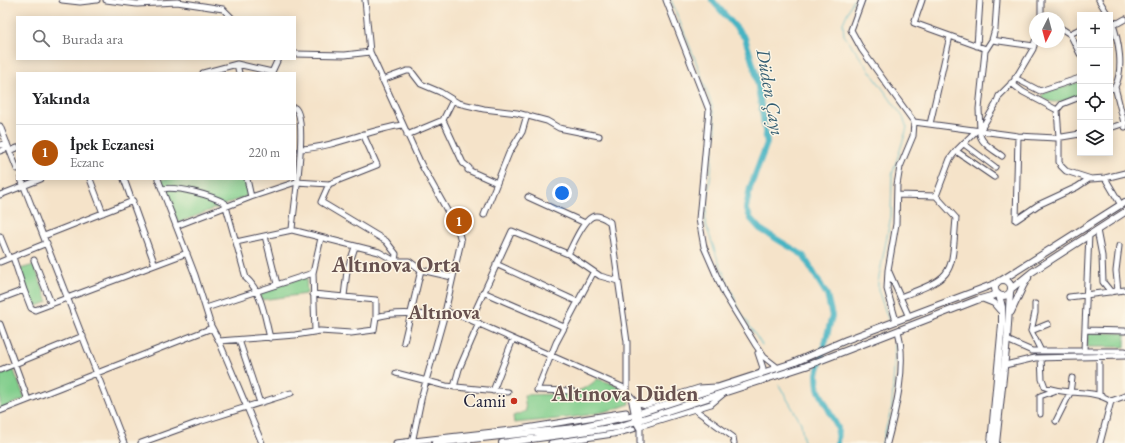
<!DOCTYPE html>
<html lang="tr">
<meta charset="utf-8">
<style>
:root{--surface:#fff;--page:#f2f2f2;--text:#202124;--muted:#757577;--line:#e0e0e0;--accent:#b45309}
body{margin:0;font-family:"EB Garamond",serif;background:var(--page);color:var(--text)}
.controls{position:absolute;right:12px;top:12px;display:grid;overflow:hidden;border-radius:0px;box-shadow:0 2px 10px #0003}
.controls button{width:36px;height:36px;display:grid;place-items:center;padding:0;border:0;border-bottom:1px solid var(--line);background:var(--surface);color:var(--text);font:20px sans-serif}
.compass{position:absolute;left:1029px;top:12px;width:36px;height:36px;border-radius:50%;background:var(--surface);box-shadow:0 2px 10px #0003;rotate:186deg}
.you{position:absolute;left:562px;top:193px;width:14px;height:14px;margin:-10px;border:3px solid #fff;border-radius:50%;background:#1a73e8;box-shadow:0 0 0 6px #1a73e833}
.badge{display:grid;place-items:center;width:26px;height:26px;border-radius:50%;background:var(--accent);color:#fff;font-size:13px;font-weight:700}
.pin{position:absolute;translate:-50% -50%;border:2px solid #fff;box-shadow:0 1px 4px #0006}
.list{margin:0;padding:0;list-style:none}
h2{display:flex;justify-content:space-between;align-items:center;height:52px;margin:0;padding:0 16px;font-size:17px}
h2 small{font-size:13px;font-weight:400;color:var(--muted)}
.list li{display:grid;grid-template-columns:26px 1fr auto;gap:12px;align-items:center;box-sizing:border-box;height:56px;padding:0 16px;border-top:1px solid var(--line)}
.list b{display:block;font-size:15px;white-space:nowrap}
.list p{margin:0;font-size:13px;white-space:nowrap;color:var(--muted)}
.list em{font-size:13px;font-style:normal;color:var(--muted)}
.icon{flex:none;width:22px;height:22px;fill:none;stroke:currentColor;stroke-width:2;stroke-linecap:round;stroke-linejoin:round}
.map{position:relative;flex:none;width:1125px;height:443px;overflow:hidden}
.search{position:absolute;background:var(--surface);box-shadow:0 2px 10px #0003;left:16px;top:16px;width:280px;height:44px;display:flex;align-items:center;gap:10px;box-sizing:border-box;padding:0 14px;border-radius:0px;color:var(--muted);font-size:15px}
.panel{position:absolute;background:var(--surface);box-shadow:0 2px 10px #0003;left:16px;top:72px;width:280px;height:108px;border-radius:0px}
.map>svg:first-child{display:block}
.green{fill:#81ce8c;stroke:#527864}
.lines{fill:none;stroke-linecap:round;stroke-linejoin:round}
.stream{stroke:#47b4c3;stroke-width:1}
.river{stroke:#47b4c3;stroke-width:6}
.minor-casing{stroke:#423f50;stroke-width:7}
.major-casing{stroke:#423f50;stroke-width:8}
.minor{stroke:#fff;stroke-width:5}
.major{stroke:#fff;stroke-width:6}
.poi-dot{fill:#c8321e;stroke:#fcf5e5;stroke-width:1.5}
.labels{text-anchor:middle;stroke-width:3;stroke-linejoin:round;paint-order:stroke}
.poi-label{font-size:18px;fill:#22223b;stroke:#fcf5e5;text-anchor:end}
.water-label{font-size:19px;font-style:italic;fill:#315c71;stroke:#fcf5e5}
.quarter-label{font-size:20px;font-weight:bold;fill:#67514f;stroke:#fcf5e5}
.district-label{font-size:22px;font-weight:bold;fill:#67514f;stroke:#fcf5e5}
</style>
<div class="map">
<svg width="1125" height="443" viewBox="0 0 1125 443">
<rect width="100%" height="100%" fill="#fcf5e5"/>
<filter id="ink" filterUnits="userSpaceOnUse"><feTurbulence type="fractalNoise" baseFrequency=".025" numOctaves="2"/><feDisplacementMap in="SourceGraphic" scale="8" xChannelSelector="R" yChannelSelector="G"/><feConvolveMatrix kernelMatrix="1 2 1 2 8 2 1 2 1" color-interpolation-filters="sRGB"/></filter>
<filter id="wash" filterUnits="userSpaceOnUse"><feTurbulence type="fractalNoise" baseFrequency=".012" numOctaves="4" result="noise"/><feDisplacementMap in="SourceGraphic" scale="16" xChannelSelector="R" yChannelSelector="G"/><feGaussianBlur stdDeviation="0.9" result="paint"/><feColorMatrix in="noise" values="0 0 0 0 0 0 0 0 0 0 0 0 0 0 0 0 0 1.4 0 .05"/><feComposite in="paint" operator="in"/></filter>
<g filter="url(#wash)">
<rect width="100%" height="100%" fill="#f5e3c9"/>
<path class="green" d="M1080,82V94C1064,100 1057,107 1041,97L1045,92Z
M161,179H245L248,191L247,196L178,223Z
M34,265L48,302L33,308L20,269Z
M306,277L307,293L306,294L261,300L258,291Z
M1088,333H1125V347H1087Z
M13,368L25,399L0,409V374Z
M597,379C610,382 629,389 630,404C593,418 552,419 514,423L513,416L526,411L524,395C549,393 578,399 597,379Z"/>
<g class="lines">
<path class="stream" d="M671,0L698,67L712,106L716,128L705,222L718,260L741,313L762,345
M853,0L843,23L844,35L903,117L907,128L892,175L891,216L878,282V290L889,321
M779,385L801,423L804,443
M882,443L892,407L895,348L894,335"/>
<path class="river" d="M712,0L745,38L756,74L767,143L750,188L746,208L751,219L760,229L803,255L827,295L832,316L817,374L818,389L838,428L837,443"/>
</g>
</g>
<g filter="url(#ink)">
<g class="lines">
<g class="minor-casing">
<path id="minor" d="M62,0L80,2L97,0
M106,0L137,4L177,2L223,9L231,17
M365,0L370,52L421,164L458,230L461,241L444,317L422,395L412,443
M666,0L709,110L699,219L704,247L725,295L755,344L764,357L778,368
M862,0L851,30L862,50L914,122L913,136L900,167L897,185L896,224L888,270L887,289L896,321
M922,0L914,23L986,49
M1099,0L1108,15
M1041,18V0
M1110,19L1112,22L1118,23L1125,19
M1059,27L1070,34L1080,54
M1070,34L1080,29
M992,40L1034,46
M977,46L980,0
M295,54L345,55L370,52
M237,64L239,73
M203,73L237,64L272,72L278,59
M1015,78L1040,91L1080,78
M382,80L407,71H411L421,84L440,92L458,103L484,109L517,113L547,121L559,128L599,136
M1011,83L1023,92L1057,110
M1115,87L1125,127
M1110,89L1115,87C1124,69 1119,41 1112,22
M1080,97L1062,104L1057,110L1059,137V162L1061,166L1066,171L1091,179L1105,178L1125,173
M443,120L463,163L469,168
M914,122L1018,136L1056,138L1080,134
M930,124L950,36
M0,126L17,169
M1110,128L1125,123
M980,130L979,109L985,51L992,40L995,29L997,0
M407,135L443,120L453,100
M964,144L995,167
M0,145L7,143
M301,149C335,147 368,130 402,125
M0,151L8,148
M10,151L17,148
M956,151L994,177
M1002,156C994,150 978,142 980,131L996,104L999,96L1014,81L1033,49L1035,41
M468,170L497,183
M1105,178L1121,205
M21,179L124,443
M90,179L103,213
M124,179L155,265
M158,179L195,275L211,326L219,341L295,335L320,331L351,333L374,330L376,317C398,311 422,314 444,317
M329,184L321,202L386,241L396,254L395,261
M162,189C178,186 210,195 225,203L246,278C262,292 265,318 270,338
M0,195L41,179
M897,195L936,196L950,159L956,151L976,131
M251,197L296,182L329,184L377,165L363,134
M528,197L585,223
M484,215L509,153L522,132L527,115
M1016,220L1018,136
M1016,220L1038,205L1077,187L1089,179
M176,226L251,197L247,179
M292,230C293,210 309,119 295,108
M1097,230L1102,256L1103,282L1111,292
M0,236L9,258
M44,236L133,201
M265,236L277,284
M236,242L292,230L379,252L395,261H409L421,270L452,277
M568,254C573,245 584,217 595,216C601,215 605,219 610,222L627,342V393
M34,260L51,303
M0,262L47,243
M496,264L578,302
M889,272L909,317
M24,290L31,308L35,310L187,253
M1118,291L1116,271L1119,246
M483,292L564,327
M313,294L376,300V317
M344,296L347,271L355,247
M900,297C956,276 951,276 956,218L936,196
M1069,297L1125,290
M0,299L24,290L13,257
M1035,304V313L1031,331L1041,351
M206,308L313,273
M445,311L466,318L622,387L636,402L640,417V443
M471,320L512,231L568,254L600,276L618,281
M0,324L28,400
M1085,330L1125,331
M1031,331L1048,324
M315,332L313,273L321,238
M239,340L260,403
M1007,340L1032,351H1125
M219,341L262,443
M404,342L421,270
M1084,350L1089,234
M758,353L763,368L760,375
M1041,358L1042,379L1045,387C1067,396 1091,388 1111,401
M1005,365L1035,358L1125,356
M0,370L83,336
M396,373L446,386L508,392
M454,387L459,369L479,323
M493,391L513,339
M572,391L537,390L556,343L593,273
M1099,395V356
M631,397L636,422L640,429
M636,402L645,405L699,388L716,387
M694,409L733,437L734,443
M0,411L212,328
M1040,414V396L1054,391
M1056,421L1070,393L1072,378
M640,426L711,404L723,394
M141,443L199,422L291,393
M396,443L520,429L626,412
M551,443L613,434L633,429
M887,443C896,409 907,365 898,331
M1100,443L1111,401L1125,396"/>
</g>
<g class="major-casing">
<path id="major" d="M995 288a8 8 0 1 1 16 0a8 8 0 1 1-16 0Z
M1002,280L1125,202
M1011,289L1032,272L1125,212
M984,299L994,303L1000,310
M1011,312L1023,286L1028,278
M435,443L574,428L630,416L793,363L846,340L997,283
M502,443L618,427L806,366L977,300L998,294
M991,443L1002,324V307L999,295
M996,443L1007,340L1010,293"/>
</g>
<use href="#minor" class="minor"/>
<use href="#major" class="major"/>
</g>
</g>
<circle class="poi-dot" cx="514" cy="401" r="4"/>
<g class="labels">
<g class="poi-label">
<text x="506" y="407">Camii</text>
</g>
<g class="water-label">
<text transform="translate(771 92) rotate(80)" y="7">Düden Çayı</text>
</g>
<g class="quarter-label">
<text x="444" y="319">Altınova</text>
</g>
<g class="district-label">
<text x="396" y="272">Altınova Orta</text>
<text x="625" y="401">Altınova Düden</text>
</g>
</g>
</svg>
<div class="controls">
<button>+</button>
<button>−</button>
<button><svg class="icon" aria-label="locate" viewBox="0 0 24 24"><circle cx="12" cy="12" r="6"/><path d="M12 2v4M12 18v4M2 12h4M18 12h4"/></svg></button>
<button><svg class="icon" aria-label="layers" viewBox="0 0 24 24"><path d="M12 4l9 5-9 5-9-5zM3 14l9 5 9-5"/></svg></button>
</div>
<svg class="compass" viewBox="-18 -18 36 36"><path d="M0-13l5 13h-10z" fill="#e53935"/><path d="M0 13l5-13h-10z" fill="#757577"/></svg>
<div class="you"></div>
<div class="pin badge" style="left:459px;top:221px">1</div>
<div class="search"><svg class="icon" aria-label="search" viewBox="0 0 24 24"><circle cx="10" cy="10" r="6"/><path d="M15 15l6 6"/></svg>Burada ara</div>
<section class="panel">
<h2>Yakında<small></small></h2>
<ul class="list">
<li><span class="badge">1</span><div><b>İpek Eczanesi</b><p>Eczane</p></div><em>220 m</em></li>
</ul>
</section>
</div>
